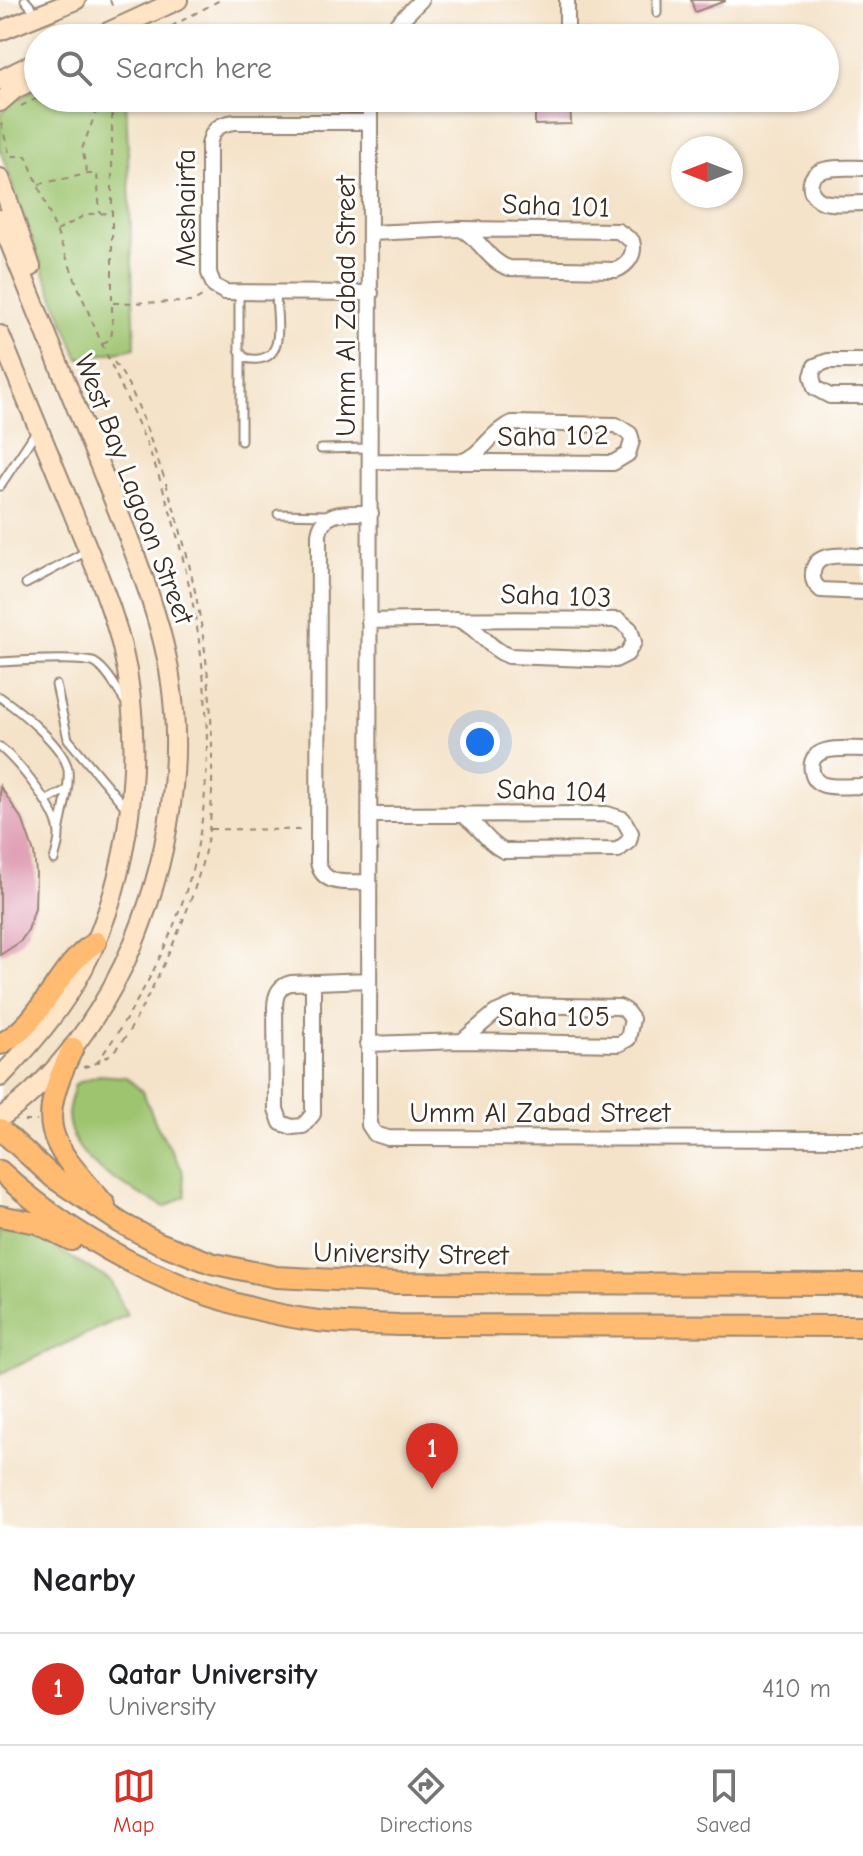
<!DOCTYPE html>
<style>
:root{--surface:#fff;--page:#f2f2f2;--text:#202124;--muted:#757577;--line:#e0e0e0;--accent:#d93025}
body{margin:0;font-family:"Comic Neue",sans-serif;background:var(--page);color:var(--text)}
.compass{position:absolute;left:671px;top:136px;width:72px;height:72px;border-radius:50%;background:var(--surface);box-shadow:0 2px 6px #0004;rotate:270deg}
.you{position:absolute;left:480px;top:742px;width:28px;height:28px;margin:-20px;border:6px solid #fff;border-radius:50%;background:#1a73e8;box-shadow:0 0 0 12px #1a73e833}
.badge{display:grid;place-items:center;width:52px;height:52px;border-radius:50%;background:var(--accent);color:#fff;font-size:26px;font-weight:700}
.pin{position:absolute;translate:-50% -66px;filter:drop-shadow(0 2px 4px #0008)}
.pin::after{content:'';position:absolute;top:42px;width:28px;height:24px;background:inherit;clip-path:polygon(0 0,100% 0,50% 100%)}
.list{margin:0;padding:0;list-style:none}
h2{display:flex;justify-content:space-between;align-items:center;height:104px;margin:0;padding:0 32px;font-size:34px}
h2 small{font-size:26px;font-weight:400;color:var(--muted)}
.list li{display:grid;grid-template-columns:52px 1fr auto;gap:24px;align-items:center;box-sizing:border-box;height:112px;padding:0 32px;border-top:2px solid var(--line)}
.list b{display:block;font-size:30px;white-space:nowrap}
.list p{margin:0;font-size:26px;white-space:nowrap;color:var(--muted)}
.list em{font-size:26px;font-style:normal;color:var(--muted)}
.icon{flex:none;width:44px;height:44px;fill:none;stroke:currentColor;stroke-width:2;stroke-linecap:round;stroke-linejoin:round}
.map{position:relative;flex:none;width:863px;height:1528px;overflow:hidden}
.search{position:absolute;background:var(--surface);box-shadow:0 2px 6px #0004;left:24px;right:24px;top:24px;height:88px;display:flex;align-items:center;gap:20px;box-sizing:border-box;padding:0 28px;border-radius:44px;color:var(--muted);font-size:30px}
.sheet{height:216px;background:var(--surface)}
nav{display:flex;justify-content:space-around;align-items:center;box-sizing:border-box;height:112px;border-top:2px solid var(--line);background:var(--surface);font-size:22px;color:var(--muted)}
nav a{display:grid;justify-items:center;gap:4px}
nav .on{color:var(--accent)}
.map>svg:first-child{display:block}
.green{fill:#9ec46f;stroke:#6c7746;stroke-width:2}
.building{fill:#dd96ae}
.lines{fill:none;stroke-linecap:round;stroke-linejoin:round}
.lane-casing{stroke:#988674;stroke-width:11}
.street-casing{stroke:#988674;stroke-width:18}
.secondary-casing{stroke:#988674;stroke-width:22}
.primary-casing{stroke:#988674;stroke-width:24}
.path{stroke:#988674;stroke-width:2;stroke-dasharray:6 6;stroke-linecap:butt}
.lane{stroke:#fff;stroke-width:7}
.street{stroke:#fff;stroke-width:14}
.secondary{stroke:#ffe4c6;stroke-width:18}
.primary{stroke:#febb71;stroke-width:20}
.labels{text-anchor:middle;stroke-width:6;stroke-linejoin:round;paint-order:stroke}
.street-label{font-size:28px;fill:#3b2a1e;stroke:#fff}
</style>
<div class="map">
<svg width="863" height="1528" viewBox="0 0 863 1528">
<rect width="100%" height="100%" fill="#fff"/>
<filter id="ink" filterUnits="userSpaceOnUse"><feTurbulence type="fractalNoise" baseFrequency=".0125" numOctaves="2"/><feDisplacementMap in="SourceGraphic" scale="16" xChannelSelector="R" yChannelSelector="G"/><feConvolveMatrix kernelMatrix="1 2 1 2 8 2 1 2 1" color-interpolation-filters="sRGB"/></filter>
<filter id="wash" filterUnits="userSpaceOnUse"><feTurbulence type="fractalNoise" baseFrequency=".006" numOctaves="4" result="noise"/><feDisplacementMap in="SourceGraphic" scale="32" xChannelSelector="R" yChannelSelector="G"/><feGaussianBlur stdDeviation="1.8" result="paint"/><feColorMatrix in="noise" values="0 0 0 0 0 0 0 0 0 0 0 0 0 0 0 0 0 1.4 0 .05"/><feComposite in="paint" operator="in"/></filter>
<g filter="url(#wash)">
<rect width="100%" height="100%" fill="#f4e3c9"/>
<path class="green" d="M38,88V98H126L135,348L79,359L43,270L0,149V119L3,111L11,102Z
M99,1075L126,1077L143,1092L156,1124L182,1169L186,1196L165,1207C129,1188 70,1164 68,1115C68,1106 73,1094 75,1084Z
M0,1231L38,1238L110,1280L127,1315L0,1374Z"/>
<g id="blocks">
<path class="building" d="M691,0H725V1L695,12Z
M535,98H570L571,124L535,125Z
M0,786L23,821L34,853L36,873L35,908L28,930L20,942L0,955Z"/>
</g>
</g>
<g filter="url(#ink)">
<use href="#blocks" fill-opacity="0" stroke="#988674" stroke-width="2"/>
<g class="lines">
<g class="lane-casing">
<path id="lane" d="M25,0L36,13
M657,0V13
M239,293V349C242,356 245,359 252,359C288,362 276,318 276,293
M241,441V355
M321,449L369,448
M0,486L37,430
M278,514L328,515
M26,584L87,551
M0,662C17,661 83,657 95,663C107,670 118,691 126,703
M56,685L68,739L126,808
M0,697C19,710 65,747 68,770C70,789 62,814 59,833
M0,747C18,762 59,811 59,835C59,843 56,853 54,860
M45,801L66,790"/>
</g>
<g class="street-casing">
<path id="street" d="M567,0V38
M383,38L421,0
M506,38L567,36
M370,98L369,1125L375,1134L388,1138L863,1139
M370,122H235C219,124 212,129 209,145V273L214,286L225,292L371,293
M863,168C848,168 806,163 811,189C812,195 818,200 824,202C836,205 851,203 863,203
M370,233L460,229L618,231L632,241C636,254 628,265 616,270L509,268C487,261 480,237 460,229
M863,361H828L815,366L812,376L815,388L830,396H863
M371,461L613,463L628,454L632,441L630,434L616,425L512,423C491,431 482,456 460,462
M863,556C847,556 814,550 813,573C812,581 815,585 821,590L863,592
M369,621C452,619 535,619 619,620L630,629L634,642L627,654L615,660L509,656C488,649 479,627 456,619
M863,749C847,749 807,744 812,771C813,778 817,783 824,785C835,788 851,786 863,786
M369,815L607,814L623,819L631,833L629,841L618,850L504,851C486,843 479,823 460,814
M369,882C349,882 322,887 318,862L319,534C323,508 350,514 371,513
M313,982V1114L303,1126L292,1127L281,1123L276,1109L275,1008C275,996 278,986 291,983L369,980
M368,1044L462,1041L619,1044L628,1039L632,1019L625,1010L619,1007L514,1005L495,1013L462,1041"/>
</g>
<g class="secondary-casing">
<path id="secondary" d="M0,31L76,0
M95,38L178,0
M0,80L38,61
M0,102L15,89L38,78
M0,178L31,267
M0,219C32,297 63,376 95,454C118,512 143,569 160,630C189,734 174,844 134,942C106,1009 60,1076 0,1118
M0,335C24,394 48,452 72,510C90,555 110,599 122,647C146,746 131,876 84,967C63,1008 32,1044 0,1077"/>
</g>
<g class="primary-casing">
<path id="primary" d="M0,1044C45,1022 55,968 96,942
M73,1048C33,1129 50,1142 105,1205
M0,1129L54,1178L121,1223L159,1243L211,1263L276,1277L396,1283L863,1284
M0,1171C86,1251 202,1306 318,1321C345,1324 372,1324 398,1325L863,1326
M0,1216L37,1223L71,1240"/>
</g>
<path class="path" d="M110,0L114,11
M150,38L220,0
M21,106L38,98
M1,123L10,156H26L27,158C53,220 75,283 102,344C120,386 142,428 157,471C198,588 223,736 195,858C178,932 140,1003 96,1064
M87,172L82,149L96,112L112,108
M39,184L87,174H97L100,213
M57,231L87,214L110,213
M113,303L192,302L204,295
M103,344L111,338L112,331V98
M210,829L304,830
M83,1067C119,1061 133,1024 149,994C175,943 200,887 209,830C213,802 212,773 212,745C210,640 189,542 152,444C143,418 129,376 109,357
M24,1121H37"/>
<use href="#lane" class="lane"/>
<use href="#street" class="street"/>
<use href="#secondary" class="secondary"/>
<use href="#primary" class="primary"/>
</g>
</g>
<g class="labels">
<g class="street-label">
<text transform="translate(556 205) rotate(2)" y="10">Saha 101</text>
<text transform="translate(185 208) rotate(-90)" y="10">Meshairfa</text>
<text transform="translate(345 306) rotate(-90)" y="10">Umm Al Zabad Street</text>
<text transform="translate(553 435) rotate(-1)" y="10">Saha 102</text>
<text transform="translate(135 489) rotate(69)" y="10">West Bay Lagoon Street</text>
<text transform="translate(556 595) rotate(2)" y="10">Saha 103</text>
<text transform="translate(552 790) rotate(2)" y="10">Saha 104</text>
<text x="554" y="1026">Saha 105</text>
<text x="540" y="1122">Umm Al Zabad Street</text>
<text transform="translate(411 1253) rotate(1)" y="10">University Street</text>
</g>
</g>
</svg>
<svg class="compass" viewBox="-18 -18 36 36"><path d="M0-13l5 13h-10z" fill="#e53935"/><path d="M0 13l5-13h-10z" fill="#757577"/></svg>
<div class="you"></div>
<div class="pin badge" style="left:432px;top:1489px">1</div>
<div class="search"><svg class="icon" aria-label="search" viewBox="0 0 24 24"><circle cx="10" cy="10" r="6"/><path d="M15 15l6 6"/></svg>Search here</div>
</div>
<section class="sheet">
<h2>Nearby<small></small></h2>
<ul class="list">
<li><span class="badge">1</span><div><b>Qatar University</b><p>University</p></div><em>410 m</em></li>
</ul>
</section>
<nav>
<a class="on"><svg class="icon" aria-label="map" viewBox="0 0 24 24"><path d="M3 6l6-2 6 2 6-2v14l-6 2-6-2-6 2zM9 4v14M15 6v14"/></svg>Map</a>
<a><svg class="icon" aria-label="directions" viewBox="0 0 24 24"><path d="M12 3l9 9-9 9-9-9zM9 14v-3h6M13 9l2 2-2 2"/></svg>Directions</a>
<a><svg class="icon" aria-label="saved" viewBox="0 0 24 24"><path d="M7 4h10v16l-5-4-5 4z"/></svg>Saved</a>
</nav>
